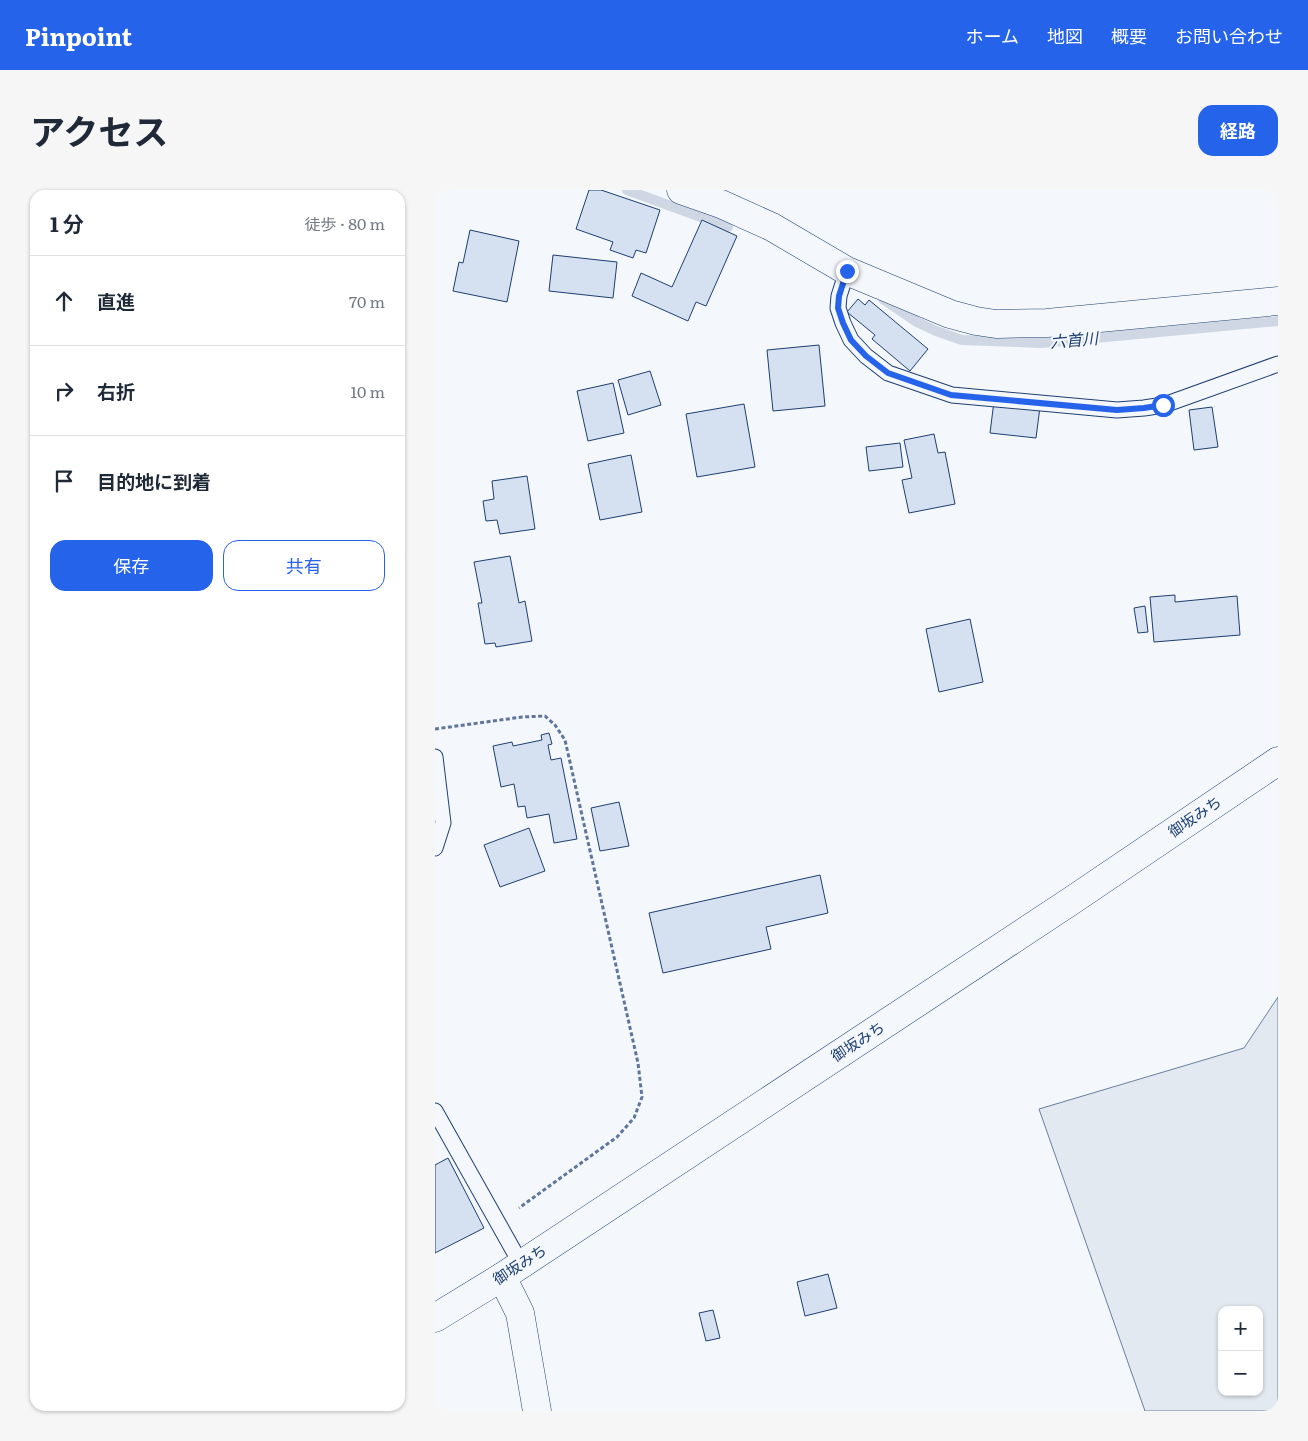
<!DOCTYPE html>
<html lang="ja">
<meta charset="utf-8">
<style>
:root{--surface:#fff;--page:#f6f6f7;--text:#1f2937;--muted:#747a83;--line:#e0e1e3;--accent:#2563eb}
body{margin:0;font-family:Literata,"Noto Sans JP",serif;background:var(--page);color:var(--text)}
.controls{position:absolute;right:15px;bottom:15px;display:grid;overflow:hidden;border-radius:10px;box-shadow:0 1px 4px #0004}
.controls button{width:45px;height:45px;display:grid;place-items:center;padding:0;border:0;border-bottom:1px solid var(--line);background:var(--surface);color:var(--text);font:25px sans-serif}
.stop{position:absolute;width:15px;height:15px;margin:-11px;border:4px solid #2563eb;border-radius:50%;background:#fff}
.stop.end{background:#2563eb;border-color:#fff;box-shadow:0 1px 5px #0008}
.list{margin:0;padding:0;list-style:none}
h2{display:flex;justify-content:space-between;align-items:center;height:65px;margin:0;padding:0 20px;font-size:21px}
h2 small{font-size:16px;font-weight:400;color:var(--muted)}
.list li{display:grid;grid-template-columns:32px 1fr auto;gap:15px;align-items:center;box-sizing:border-box;height:90px;padding:0 20px;border-top:1px solid var(--line)}
.list b{display:block;font-size:19px;white-space:nowrap}
.list em{font-size:16px;font-style:normal;color:var(--muted)}
.actions{display:flex;gap:10px;padding:15px 20px}
.actions a{flex:1;padding:11px 0;border:1px solid var(--accent);border-radius:15px;text-align:center;font-size:18px;color:var(--accent)}
.actions .main{background:var(--accent);color:#fff}
.icon{flex:none;width:28px;height:28px;fill:none;stroke:currentColor;stroke-width:2;stroke-linecap:round;stroke-linejoin:round}
.map{position:relative;flex:none;width:843px;height:1221px;overflow:hidden;border-radius:15px}
header{display:flex;align-items:center;gap:30px;box-sizing:border-box;height:70px;padding:0 25px;background:var(--accent);color:#fff}
header strong{font-size:24px}
nav{display:flex;gap:28px;margin-inline-start:auto;font-size:18px}
.intro{display:flex;align-items:center;justify-content:space-between;box-sizing:border-box;height:120px;padding:0 30px}
h1{margin:0;font-size:35px}
.button{padding:12px 22px;border-radius:15px;background:var(--accent);color:#fff;font-size:18px;font-weight:700}
main{display:flex;gap:30px;padding:0 30px}
aside{flex:1;background:var(--surface);border-radius:15px;box-shadow:0 1px 4px #0004}
.map>svg:first-child{display:block}
.green{fill:#e3e9f0;stroke:#687fa3;fill-rule:evenodd}
.lines{fill:none;stroke-linecap:round;stroke-linejoin:round}
.stream{stroke:#cfd7e4;stroke-width:10}
.building{fill:#d5e0f0;stroke:#1d3f73}
.lane-casing{stroke:#1d3f73;stroke-width:17}
.street-casing{stroke:#1d3f73;stroke-width:29}
.highway-casing{stroke:#1d3f73;stroke-width:29}
.path{stroke:#5e769c;stroke-width:3;stroke-dasharray:4 2.5;stroke-linecap:butt}
.lane{stroke:#f4f7fb;stroke-width:15}
.street{stroke:#f4f7fb;stroke-width:28}
.highway{stroke:#f4f7fb;stroke-width:28}
.route{stroke:#2563eb;stroke-width:6}
.labels{text-anchor:middle;stroke-width:4;stroke-linejoin:round;paint-order:stroke}
.street-label{font-size:15px;fill:#1d3f73;stroke:#f4f7fb}
.water-label{font-size:16px;font-style:italic;fill:#1d3f73;stroke:#f4f7fb}
</style>
<header>
<strong>Pinpoint</strong>
<nav><a>ホーム</a><a>地図</a><a>概要</a><a>お問い合わせ</a></nav>
</header>
<div class="intro"><h1>アクセス</h1><a class="button">経路</a></div>
<main>
<aside>
<h2>1 分<small>徒歩 · 80 m</small></h2>
<ul class="list">
<li><svg class="icon" aria-label="ahead" viewBox="0 0 24 24"><path d="M12 20V5M6 11l6-6 6 6"/></svg><div><b>直進</b></div><em>70 m</em></li>
<li><svg class="icon" aria-label="right" viewBox="0 0 24 24"><path d="M7 20v-9h11M14 6l5 5-5 5"/></svg><div><b>右折</b></div><em>10 m</em></li>
<li><svg class="icon" aria-label="arrive" viewBox="0 0 24 24"><path d="M6 21V4h12l-3 4 3 4H6"/></svg><div><b>目的地に到着</b></div></li>
</ul>
<div class="actions"><a class="main">保存</a><a>共有</a></div>
</aside>
<div class="map">
<svg width="843" height="1221" viewBox="0 0 843 1221">
<rect width="100%" height="100%" fill="#f4f7fb"/>
<path class="green" d="M843,807V1221H710L604,919L809,858ZM787,1120H824V1202H787Z"/>
<g class="lines">
<path class="stream" d="M192,0L293,37
M448,109L482,132L501,141L527,150L607,153L843,131"/>
</g>
<path class="building" d="M154,0H166L225,20L211,63L201,60L198,68L175,60L178,52L141,39Z
M267,30L302,46L271,116L261,112L253,131L197,106L206,83L237,97Z
M35,40L84,51L72,112L18,101L24,72L28,73Z
M118,65L182,72L178,108L114,101Z
M423,109L430,115L434,110L493,159L475,181L437,149L440,145L412,122Z
M384,155L390,216L338,221L332,160Z
M215,181L226,215L193,225L183,190Z
M178,193L189,243L153,251L142,201Z
M559,211L605,217L601,248L555,243Z
M309,214L320,277L262,287L251,224Z
M777,217L783,257L759,260L754,220Z
M499,244L503,263L510,262L520,314L474,323L467,290L477,288L469,250Z
M465,253L468,277L434,281L431,257Z
M196,265L207,322L165,330L153,274Z
M92,286L100,339L65,344L62,330L51,331L48,311L59,309L57,291Z
M75,366L84,413L90,411L97,451L61,457L60,453L50,454L43,413H47L39,372Z
M740,405V412L802,406L805,445L719,452L715,407Z
M710,416L713,442L703,443L699,418Z
M535,429L548,492L504,502L491,439Z
M114,543L117,554L113,555L116,570L126,568L142,649L119,653L114,624L92,628L90,616L83,617L79,594L66,597L58,556L77,552L78,556L107,550L106,545Z
M184,612L194,656L165,661L156,618Z
M94,638L110,681L65,697L49,655Z
M385,685L393,723L331,737L336,759L228,783L214,723Z
M13,968L49,1038L0,1063V975Z
M393,1084L402,1118L370,1126L362,1092Z
M278,1120L285,1148L271,1151L264,1123Z"/>
<g class="lines">
<g class="lane-casing">
<path id="lane" d="M412,81L404,106L403,118L408,133L416,150L431,166L453,183L517,205L682,220L709,218L729,215L843,174
M0,567L8,633L0,658
M0,921L86,1074"/>
</g>
<g class="street-casing">
<path id="street" d="M246,0L286,14L337,37L412,81L515,124L541,131L561,134L612,133L843,111
M67,1087L85,1123L102,1221"/>
</g>
<g class="highway-casing">
<path id="highway" d="M0,1128L67,1087L636,711L843,571"/>
</g>
<path class="path" d="M0,539L87,527L110,526L120,535L130,550L203,873L207,907L199,928L182,947L84,1018"/>
<use href="#lane" class="lane"/>
<use href="#street" class="street"/>
<use href="#highway" class="highway"/>
</g>
<g class="lines">
<path class="route" d="M412,81L404,106L403,118L408,133L416,150L431,166L453,183L516,205L682,220L709,218L728,215"/>
</g>
<g class="labels">
<g class="street-label">
<text transform="translate(760 627) rotate(-34)" y="5">御坂みち</text>
<text transform="translate(423 852) rotate(-33)" y="5">御坂みち</text>
<text transform="translate(85 1075) rotate(-33)" y="5">御坂みち</text>
</g>
<g class="water-label">
<text transform="translate(639 150) rotate(-5)" y="6">六首川</text>
</g>
</g>
</svg>
<div class="controls">
<button>+</button>
<button>−</button>
</div>
<div class="stop" style="left:728px;top:215px"></div>
<div class="stop end" style="left:412px;top:81px"></div>
</div>
</main>
